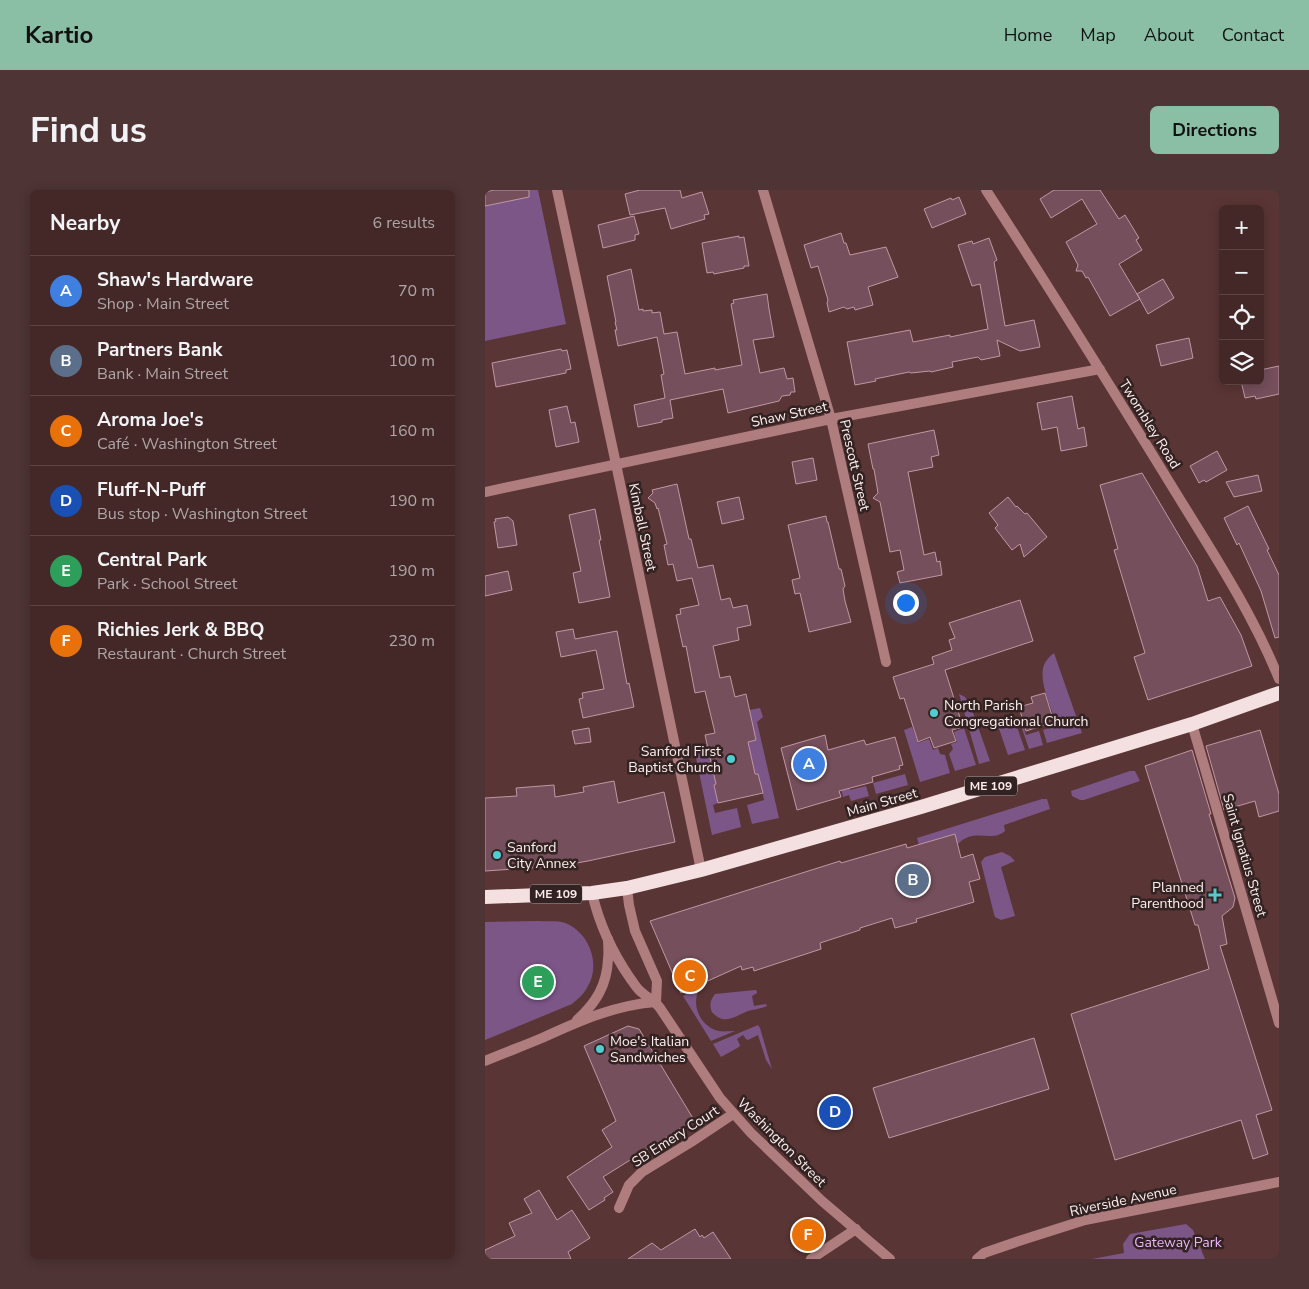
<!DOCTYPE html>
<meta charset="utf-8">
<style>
:root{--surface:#442828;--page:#4e3434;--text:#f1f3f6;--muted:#afa6a8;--line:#5c4445;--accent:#8abfa5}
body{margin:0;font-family:"Nunito Sans",sans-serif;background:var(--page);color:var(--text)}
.controls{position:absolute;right:15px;top:15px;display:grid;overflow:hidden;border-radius:8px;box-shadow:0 2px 12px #0003}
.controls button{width:45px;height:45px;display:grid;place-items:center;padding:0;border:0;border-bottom:1px solid var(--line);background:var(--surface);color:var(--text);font:25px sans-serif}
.you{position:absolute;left:420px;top:412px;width:18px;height:18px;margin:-12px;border:4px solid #fff;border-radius:50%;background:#1a73e8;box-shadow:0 0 0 8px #1a73e833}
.badge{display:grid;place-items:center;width:32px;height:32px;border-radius:50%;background:var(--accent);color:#fff;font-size:16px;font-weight:700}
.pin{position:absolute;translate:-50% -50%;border:2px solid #fff;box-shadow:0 1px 5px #0006}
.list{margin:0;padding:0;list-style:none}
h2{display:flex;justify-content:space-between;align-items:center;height:65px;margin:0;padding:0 20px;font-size:21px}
h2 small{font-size:16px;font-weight:400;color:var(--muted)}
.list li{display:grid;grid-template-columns:32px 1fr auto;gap:15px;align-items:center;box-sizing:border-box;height:70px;padding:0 20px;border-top:1px solid var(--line)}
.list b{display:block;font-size:19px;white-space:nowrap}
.list p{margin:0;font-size:16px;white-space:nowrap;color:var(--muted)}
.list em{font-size:16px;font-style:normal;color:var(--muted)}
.icon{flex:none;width:28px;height:28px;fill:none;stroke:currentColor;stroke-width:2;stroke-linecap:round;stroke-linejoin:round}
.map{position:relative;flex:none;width:794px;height:1069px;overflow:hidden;border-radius:8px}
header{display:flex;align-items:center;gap:30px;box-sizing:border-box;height:70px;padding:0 25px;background:var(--accent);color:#111}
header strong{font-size:24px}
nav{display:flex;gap:28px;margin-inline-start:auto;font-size:18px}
.intro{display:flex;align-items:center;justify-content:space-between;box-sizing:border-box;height:120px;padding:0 30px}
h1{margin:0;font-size:35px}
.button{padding:12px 22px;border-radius:8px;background:var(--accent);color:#111;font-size:18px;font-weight:700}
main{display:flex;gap:30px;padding:0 30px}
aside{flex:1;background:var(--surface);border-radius:8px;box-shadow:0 2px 12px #0003}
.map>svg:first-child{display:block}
.green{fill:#7d5688}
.building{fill:#754f5b;stroke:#c197a4}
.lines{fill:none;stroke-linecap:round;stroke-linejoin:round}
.minor{stroke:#af7d7e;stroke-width:10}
.tertiary{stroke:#af7d7e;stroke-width:10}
.trunk{stroke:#f4e0e0;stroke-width:14}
.poi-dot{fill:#51ccd1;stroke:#322;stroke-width:2}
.labels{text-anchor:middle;stroke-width:5;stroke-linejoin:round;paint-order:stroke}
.shield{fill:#322;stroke:#c0b1b1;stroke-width:1}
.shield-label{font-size:12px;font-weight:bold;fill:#fdeeee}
.street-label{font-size:14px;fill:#fdeeee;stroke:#322}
.poi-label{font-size:14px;fill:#fdeeee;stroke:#322;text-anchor:start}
.park-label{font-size:14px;fill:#e8b8f6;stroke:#322}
</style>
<header>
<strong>Kartio</strong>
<nav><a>Home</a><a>Map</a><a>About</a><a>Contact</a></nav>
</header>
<div class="intro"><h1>Find us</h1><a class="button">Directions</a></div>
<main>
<aside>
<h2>Nearby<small>6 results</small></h2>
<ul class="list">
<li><span class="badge" style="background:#3f7fe0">A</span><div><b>Shaw's Hardware</b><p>Shop · Main Street</p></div><em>70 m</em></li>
<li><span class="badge" style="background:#5c6f8a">B</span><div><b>Partners Bank</b><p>Bank · Main Street</p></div><em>100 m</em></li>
<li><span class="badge" style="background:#e8710a">C</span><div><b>Aroma Joe's</b><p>Café · Washington Street</p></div><em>160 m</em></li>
<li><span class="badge" style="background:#1a4fb4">D</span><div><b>Fluff-N-Puff</b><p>Bus stop · Washington Street</p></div><em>190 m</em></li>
<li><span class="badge" style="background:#2e9e5b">E</span><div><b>Central Park</b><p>Park · School Street</p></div><em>190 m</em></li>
<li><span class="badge" style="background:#e8710a">F</span><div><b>Richies Jerk &amp; BBQ</b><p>Restaurant · Church Street</p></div><em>230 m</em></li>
</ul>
</aside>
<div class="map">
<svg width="794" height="1069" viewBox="0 0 794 1069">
<rect width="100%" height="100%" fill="#5a3535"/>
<path class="green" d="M0,0H53L81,134L0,151Z
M569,463L597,543L562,553L558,540L572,535C567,519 553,491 559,475C561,470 564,467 569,463Z
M474,504L480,507L485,514L505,571L494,574Z
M275,518L278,527L272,532L294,628L267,634L262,615L279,610L273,584H270L263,552L271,550L264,520Z
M521,527L524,536L531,534L540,560L523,565L511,530Z
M537,532L541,545L554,541L558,555L544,559L535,533Z
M427,537L433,553L444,549L448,560L453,558L455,564L460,565L465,583L435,592L419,540Z
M479,538L491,575L470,581L464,564L468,559L466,554L472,552L469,542Z
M222,555L231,594L229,595L233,613L228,615L230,623L252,618L256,637L227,645L209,558Z
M645,581H650L655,591L599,610H595L587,606L586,601Z
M420,584L423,595L391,604L388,593Z
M364,596L365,600L381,596L384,606L366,611L364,605L358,607L356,598Z
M557,609H562L565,619L519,635L520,641C507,653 489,637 473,654L434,655L432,648Z
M517,662L525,666L530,671L516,677L530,726L516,730L510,727L509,724L496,672L500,667Z
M53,731C61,732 72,730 80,733C104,742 116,774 103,796C99,804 94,808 87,814L0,850V732Z
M215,798C205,814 215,837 234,841C239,842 245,841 250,841L226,851L198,806Z
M270,800L272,801V803L267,806L269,816L281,814L282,816C276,819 270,819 263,821C252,825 241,835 230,825C228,823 226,822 226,819C224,813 227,808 230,804Z
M273,835L275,838L287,879L281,870L273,845L263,850L261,849L258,845L252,849L255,855L254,857L236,867L228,854Z
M701,1034L708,1040L720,1069H607L639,1063L638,1054L645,1044Z"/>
<path class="building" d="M9,0H44V7L0,16V2Z
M155,0H195L197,8L217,2L224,24L219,25L220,29L186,39L180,18L145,25L140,4Z
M569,0H615L634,29L640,25L654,48L651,50L657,60L634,74L655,109L625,126L603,87L601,88L597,81H591L593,75L581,52L612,34L597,9L566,28L555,9Z
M474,7L481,24L447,38L439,19L466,8L467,10Z
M149,26L154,44L150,45V50L118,58L113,35Z
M356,43L359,53H361L365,65L401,57L413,87L383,97L388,115L370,120L369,117L362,119L359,117L344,122L342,113L343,110L333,76L326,78L319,55Z
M254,46V48L259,47L264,76H259V78L229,84L228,82L222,83L217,53Z
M504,48L512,70L509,72L520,136L549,130L555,157L535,161L512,150L515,166L496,170L493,167L467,172L468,177L446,182L445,181L426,183L424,182L390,189L391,191L370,195L362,152L425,140L428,152L465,145V147L503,139L495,94L487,96L473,55L487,51L488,54Z
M146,79L154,120L158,119V121L167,120V123L175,122L179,144L192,142L200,184L230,178V180L257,175L246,114L249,113L248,110L282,104L284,119L289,147L268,150L275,183L299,178L302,189L308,188L310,202H306L305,205L297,206L294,211L243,223L238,199L185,210L188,228L177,230V232L153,237L149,215L180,208L176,185L179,184L172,147L133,156L130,140H132L130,132H131L122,86Z
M678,89L689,108L663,124L652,104Z
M704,148L708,168L676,176L671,155Z
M76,159L77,161L82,160L86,179L81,180V183L11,197L7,173Z
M794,176V204L771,209L770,206L760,208L756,191H775V180Z
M587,206L593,239L599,237L602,256L576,261L572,237L557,240L552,213Z
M82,216L86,233L90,232L94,252L71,257L64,220Z
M449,240L454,265L446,267L448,277L423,282L439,365L450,362L452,372L455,371L457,385L415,393L412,382L419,380L415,360L405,362L395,312L388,308L393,303L389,279H388L383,254Z
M732,261L742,280L721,292L719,290L714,293L705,276Z
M328,268L332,290L311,294L307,272Z
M657,283L712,376L723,411L735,407L756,445L767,476L663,510L649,467L660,463L629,360L633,359L615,295Z
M773,285L777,301L749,307L741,292Z
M192,294L204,349H206L213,378L228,375L236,410L245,408L248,418L262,415L266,435L252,438L254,450L228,456L235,488L245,486L250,507L261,504L271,550L263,552L270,584H273L278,603L233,613L229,595L231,594L220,545L230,543L220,501L210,503L201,456L198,457L191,425L196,424L195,419L214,415L207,388L192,391L188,374L183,375L179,355L182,354L173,318L172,319L170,313L163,308L168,303L167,300Z
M254,307L259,329L237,334L232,312Z
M523,307L531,317L532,316L540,324L542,323L562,347L539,367L535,354L527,360L510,338L513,335L504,323Z
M763,316L784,359L782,360L794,385V447L790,448L776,401L754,353L752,355L739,328Z
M110,319L116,350H114L125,407L94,413L88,383L96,381L84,325Z
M341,326L342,332H343L354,379H356L360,396L358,399L360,411L366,432L324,442L315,403L310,404L307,390L315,388L303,335Z
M23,327L28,331L32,355L13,358L9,332L11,331L10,329Z
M23,381L27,400L0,406V386Z
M535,410L548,451L460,480L478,537L467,540L471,551L449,558L445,547L433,552L419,508L415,509L408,487L449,474L447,467L467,460L464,450L470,448L464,433Z
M88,439L90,449L132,441L142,494L144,493L149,517L98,528L94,509L98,508L97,503L119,499L111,460L76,467L71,442Z
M560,503L569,532L541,541L534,517L548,513L546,507Z
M104,538L106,552L90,554L87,541Z
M775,540L794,604V621L774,627L770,611L739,620L721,556Z
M340,545L343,560L379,550L381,555L410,547L418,575L414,576L415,579L387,587L388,592L354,601L356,607L312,620L296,558Z
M707,560L726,624H724L750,708L748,717L737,726L742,754L735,756L787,920L771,925L783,964L768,969L756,930L630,970L586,824L724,779L713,735H710L660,576Z
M129,591L133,613L179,602L190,652L103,671L74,676L0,681V608L32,606L31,598L69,595L70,607L99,602L98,597Z
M470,644L476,668L488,664L495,689L484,692L489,712L431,729L432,732L410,738L407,728L375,738V740L335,753L336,759L269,781L268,777L257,780L256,776L196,803L165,731L355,671L356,673L421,654L422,658Z
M143,836L154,839L209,930L118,987L128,1002L119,1008L120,1010L104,1020L82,987L127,957L117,940L131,931L99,856Z
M549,848L564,899L404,948L388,898Z
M54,1000L72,1030L87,1020L105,1048L83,1062L86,1069H0V1060L30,1046L24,1033L47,1023L39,1009Z
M210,1039L215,1047L217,1045L219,1048L228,1042L246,1069H143L167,1053L176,1060Z"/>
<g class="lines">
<path class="minor" d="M72,0L131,274L216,680
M278,0L346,229L401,472
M501,0C562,94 621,189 680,285C720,351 765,417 794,489
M0,302L346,229L615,179
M707,534L794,833
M92,830C111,813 122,795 123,769C124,762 123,755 123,749
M0,871C19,863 38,856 57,848C94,831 130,815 171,812
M134,1018L144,995L157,982L206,952L248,924
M326,1069L371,1039
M492,1069L499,1063L537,1050L600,1030L794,992"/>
<path class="tertiary" d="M142,698L144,715L150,741L172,791L171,812
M107,703C114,733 127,762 145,788C148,792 151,797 154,800C161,807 169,810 175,818L235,908L266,943L337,1011L405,1069"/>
<path class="trunk" d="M0,707L107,703L142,698L216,680L436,617L707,534L794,503"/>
</g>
<g class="poi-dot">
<circle cx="449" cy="523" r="5"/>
<circle cx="246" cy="569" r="5"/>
<circle cx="12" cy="665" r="5"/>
<path d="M727.5 697.5h5v5h5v5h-5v5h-5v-5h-5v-5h5z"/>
<circle cx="115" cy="859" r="5"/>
</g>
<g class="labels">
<g class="shield">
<rect x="480" y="586.5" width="52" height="19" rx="4"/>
<rect x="45" y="694.5" width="52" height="19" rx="4"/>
</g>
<g class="shield-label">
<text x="506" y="600">ME 109</text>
<text x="71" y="708">ME 109</text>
</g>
<g class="street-label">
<text transform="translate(304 224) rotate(-12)" y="5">Shaw Street</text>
<text transform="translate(665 234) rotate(58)" y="5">Twombley Road</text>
<text transform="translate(370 275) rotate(77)" y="5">Prescott Street</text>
<text transform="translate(158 337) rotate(78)" y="5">Kimball Street</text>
<text transform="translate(397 612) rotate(-16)" y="5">Main Street</text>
<text transform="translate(760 665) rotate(74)" y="5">Saint Ignatius Street</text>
<text transform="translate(190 946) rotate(-33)" y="5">SB Emery Court</text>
<text transform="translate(297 952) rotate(45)" y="5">Washington Street</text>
<text transform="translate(638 1010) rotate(-12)" y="5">Riverside Avenue</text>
</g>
<g class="poi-label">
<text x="459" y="520">North Parish<tspan x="459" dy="16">Congregational Church</tspan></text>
<text x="236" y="566" text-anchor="end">Sanford First<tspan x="236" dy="16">Baptist Church</tspan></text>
<text x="22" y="662">Sanford<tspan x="22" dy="16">City Annex</tspan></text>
<text x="719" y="702" text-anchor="end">Planned<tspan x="719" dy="16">Parenthood</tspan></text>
<text x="125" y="856">Moe's Italian<tspan x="125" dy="16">Sandwiches</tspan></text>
</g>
<g class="park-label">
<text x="693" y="1057">Gateway Park</text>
</g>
</g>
</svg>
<div class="controls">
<button>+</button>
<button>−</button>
<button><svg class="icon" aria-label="locate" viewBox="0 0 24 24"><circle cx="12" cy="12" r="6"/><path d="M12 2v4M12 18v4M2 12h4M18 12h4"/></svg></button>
<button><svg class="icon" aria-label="layers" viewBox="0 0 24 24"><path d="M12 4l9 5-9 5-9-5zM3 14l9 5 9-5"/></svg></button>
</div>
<div class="you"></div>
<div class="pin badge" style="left:324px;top:574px;background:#3f7fe0">A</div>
<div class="pin badge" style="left:428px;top:690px;background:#5c6f8a">B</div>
<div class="pin badge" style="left:205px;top:786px;background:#e8710a">C</div>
<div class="pin badge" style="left:350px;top:922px;background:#1a4fb4">D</div>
<div class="pin badge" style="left:53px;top:792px;background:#2e9e5b">E</div>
<div class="pin badge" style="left:323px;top:1045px;background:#e8710a">F</div>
</div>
</main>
